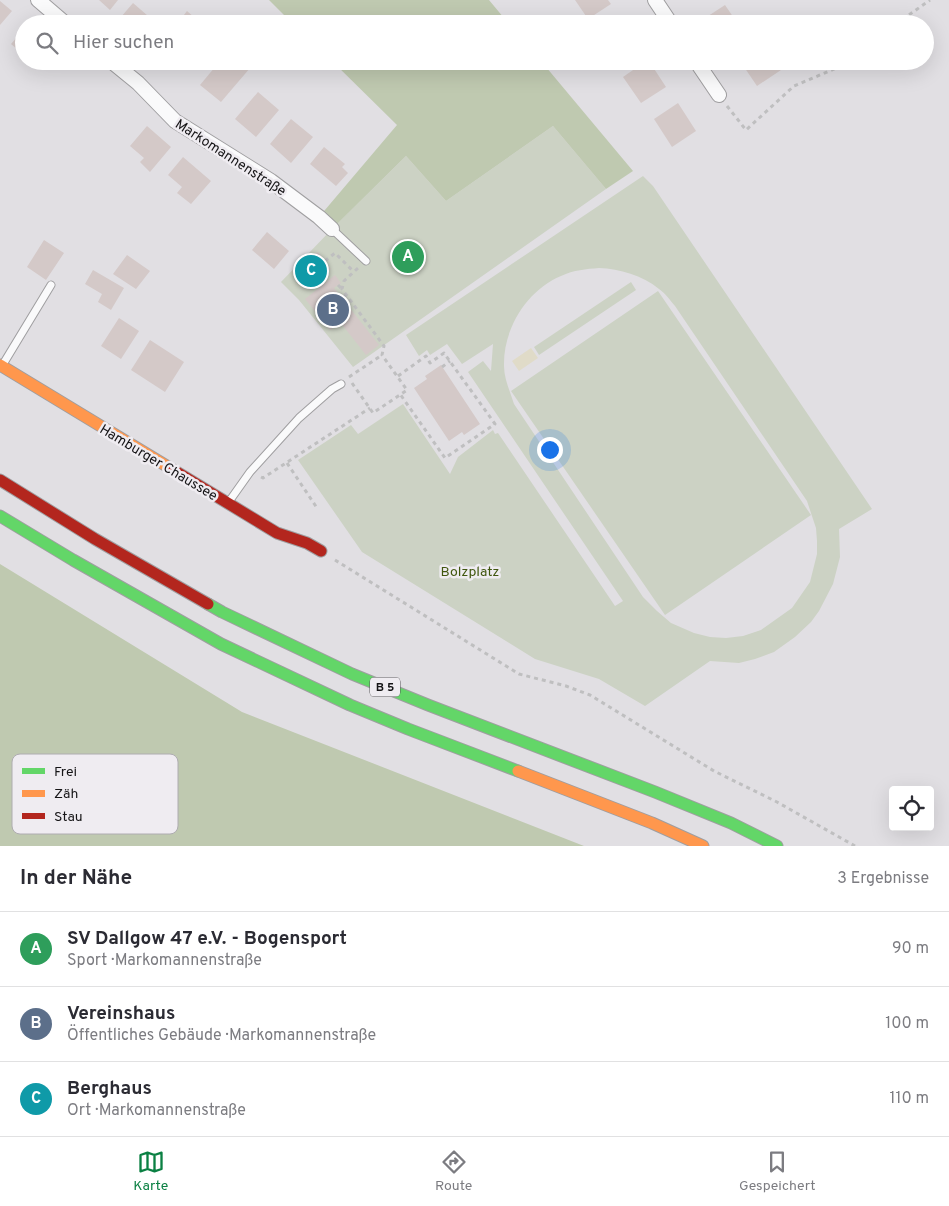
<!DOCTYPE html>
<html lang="de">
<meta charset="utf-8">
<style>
:root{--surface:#fff;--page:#f7f7f7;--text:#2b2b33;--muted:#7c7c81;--line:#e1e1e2;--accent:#0b8043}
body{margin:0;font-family:Overpass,sans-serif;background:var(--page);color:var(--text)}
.controls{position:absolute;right:15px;bottom:15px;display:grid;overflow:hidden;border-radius:5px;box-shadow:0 5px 20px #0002}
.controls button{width:45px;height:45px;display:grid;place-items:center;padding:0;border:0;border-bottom:1px solid var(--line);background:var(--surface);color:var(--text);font:25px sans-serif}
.you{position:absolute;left:549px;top:449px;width:18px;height:18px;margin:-12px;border:4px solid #fff;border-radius:50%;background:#1a73e8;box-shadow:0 0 0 8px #1a73e833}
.badge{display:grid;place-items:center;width:32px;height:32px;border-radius:50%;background:var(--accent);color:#fff;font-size:16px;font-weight:700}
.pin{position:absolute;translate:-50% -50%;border:2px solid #fff;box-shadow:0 1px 5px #0006}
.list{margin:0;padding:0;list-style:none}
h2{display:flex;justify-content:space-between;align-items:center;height:65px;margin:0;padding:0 20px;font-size:21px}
h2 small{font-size:16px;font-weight:400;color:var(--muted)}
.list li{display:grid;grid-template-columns:32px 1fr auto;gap:15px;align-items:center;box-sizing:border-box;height:75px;padding:0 20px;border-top:1px solid var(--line)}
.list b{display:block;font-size:19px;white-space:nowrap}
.list p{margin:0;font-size:16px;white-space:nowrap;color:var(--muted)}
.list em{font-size:16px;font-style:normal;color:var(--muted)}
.icon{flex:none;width:28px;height:28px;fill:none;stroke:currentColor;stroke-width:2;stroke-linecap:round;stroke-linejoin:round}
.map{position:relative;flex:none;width:949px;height:846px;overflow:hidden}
.search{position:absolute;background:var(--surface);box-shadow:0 5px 20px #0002;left:15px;right:15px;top:15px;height:55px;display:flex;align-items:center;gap:12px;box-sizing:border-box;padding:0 18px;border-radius:28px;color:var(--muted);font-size:19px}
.sheet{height:290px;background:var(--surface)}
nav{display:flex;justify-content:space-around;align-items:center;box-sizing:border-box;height:70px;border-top:1px solid var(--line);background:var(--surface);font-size:14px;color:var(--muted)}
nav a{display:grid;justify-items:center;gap:2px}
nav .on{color:var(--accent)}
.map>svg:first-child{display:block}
.green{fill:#ccd2c4;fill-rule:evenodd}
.forest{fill:#bfc9b0}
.sand{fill:#e0dbc8}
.building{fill:#d4c9c8}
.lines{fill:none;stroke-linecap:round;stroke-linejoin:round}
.lane-casing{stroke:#9f9ea0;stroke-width:9}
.street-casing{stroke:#9f9ea0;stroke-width:16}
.fast-casing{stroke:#9f9ea0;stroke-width:13}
.slow-casing{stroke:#9f9ea0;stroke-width:13}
.jam-casing{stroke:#9f9ea0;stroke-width:13}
.path{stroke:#bfbfc0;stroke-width:3;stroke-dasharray:4 4;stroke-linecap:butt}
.lane{stroke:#fafafb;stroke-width:7}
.street{stroke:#fafafb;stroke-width:14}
.fast{stroke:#63d668;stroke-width:11}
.slow{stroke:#ff974d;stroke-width:11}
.jam{stroke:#b3261e;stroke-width:11}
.labels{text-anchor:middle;stroke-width:5;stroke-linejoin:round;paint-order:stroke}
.shield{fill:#efecf1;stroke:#575658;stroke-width:1}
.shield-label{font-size:12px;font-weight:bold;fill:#161517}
.street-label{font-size:14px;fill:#161517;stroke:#efecf1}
.park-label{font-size:14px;fill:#41570f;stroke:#efecf1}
.key{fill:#efecf1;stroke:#aeacb0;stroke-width:1}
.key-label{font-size:14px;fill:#161517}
</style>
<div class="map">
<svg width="949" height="846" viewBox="0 0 949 846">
<rect width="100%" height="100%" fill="#e1dfe3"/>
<path class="green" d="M553,126L606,189L353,367L299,300L281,282L332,229L406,156L446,201Z
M643,176L653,186L872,509L839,529L840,557L833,584L819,611L811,622L795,637L774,652L755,659L739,663L710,661L645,706L599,679L535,659L362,552L298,460L351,425L358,434L403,404L450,474L458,457L493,430L495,434L498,433L615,606L623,601L468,372L483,361L491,371L493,344L462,364L447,344L430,355L427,350L419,356L406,335ZM599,268C620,269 642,275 659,289C665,293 670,300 675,306L807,501L816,528L817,541V554L810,582L792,608L761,630L743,636L726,638L710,637L694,633L671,623L657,611L643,597L514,404C510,391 504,379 504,366C503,329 527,290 561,276C574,270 586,269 599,268Z
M631,282L636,290L539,355L534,347Z
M658,291L811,515L665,615L511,391Z"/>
<path class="forest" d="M269,0H489L509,24H293Z
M332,61H541L633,171L606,189L553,126L446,201L406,156L332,229L319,217L397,125Z
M0,564L242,712L584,846H0Z"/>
<path class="sand" d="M531,348L538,358L519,371L512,361Z"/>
<path class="building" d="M99,0H118L110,10Z
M575,0H608L611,4L588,19Z
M0,1L12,11L0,25Z
M133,3L155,22L154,24H115Z
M725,5L738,24H704L702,20Z
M187,11L202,24H177Z
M24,29V55L11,44Z
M220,61H256L221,102L200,85Z
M646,61H649L666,87L641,103L623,77Z
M740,61H775L781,70L757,86Z
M258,92L279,110L256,137L235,119Z
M678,103L696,131L672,147L654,119Z
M291,119L313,137L291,163L270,144Z
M147,126L171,147L150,172L140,162L144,158L130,146Z
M324,147L345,164L342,167L348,173L336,186L310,164Z
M183,157L211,181L191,204L177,193L182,187L168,175Z
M267,232L289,251L274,269L252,250Z
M44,240L64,253L46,280L27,267Z
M318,252L331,269L305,289L292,272Z
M127,255L150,271L136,289L113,274Z
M93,270L124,288L111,310L98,302L102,294L85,284Z
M335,275L341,283L334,288L379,345L366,355L340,322L330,330L305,299Z
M119,318L139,331L121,359L101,346Z
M150,340L184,362L165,392L131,370Z
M441,365L480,424L464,435L462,432L449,441L414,388L427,379L425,376Z"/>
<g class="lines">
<g class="lane-casing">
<path id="lane" d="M332,229L366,261
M2,366L51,285
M228,503L250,472L299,418L332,389L341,384"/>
</g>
<g class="street-casing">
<path id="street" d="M38,0L66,24
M655,0L671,24
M111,61L138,83L175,121L271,181L319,217L332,229
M696,61L719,95"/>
</g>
<g class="fast-casing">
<path id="fast" d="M0,516L73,560L221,644L350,705L408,729L518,771
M208,604L222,612L352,674L428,705L655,792L731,823L777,846"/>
</g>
<g class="slow-casing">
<path id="slow" d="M0,365L170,468
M518,771L652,823L703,846"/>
</g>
<g class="jam-casing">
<path id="jam" d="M170,468L277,533L307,543L321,551
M0,480L95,539L208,604"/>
</g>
<path class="path" d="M896,24L930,0
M727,106L746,130L794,86L853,61
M325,261L335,253L354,272
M338,285L342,289
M342,298L346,295
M442,367L450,361
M398,376L426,356L430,363L444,353L495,424L445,458L400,394
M349,377L382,355
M352,383L373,413L407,390L382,355L384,346L342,289L344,281L358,268
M287,463L317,508
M261,477L263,478L370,408
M335,560L519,674L566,686L590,695L714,771L777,802L855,846"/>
<use href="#lane" class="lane"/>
<use href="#street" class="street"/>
<use href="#fast" class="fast"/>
<use href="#slow" class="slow"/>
<use href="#jam" class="jam"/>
</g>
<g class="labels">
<rect class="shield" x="370" y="677.5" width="30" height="19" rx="4"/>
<g class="shield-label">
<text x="385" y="691">B 5</text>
</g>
<g class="street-label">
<text transform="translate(231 157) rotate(33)" y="5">Markomannenstraße</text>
<text transform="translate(159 462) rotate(31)" y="5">Hamburger Chaussee</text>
</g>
<g class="park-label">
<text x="470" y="576">Bolzplatz</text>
</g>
</g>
<rect x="12" y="754" width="166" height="80" rx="8" class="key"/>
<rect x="22" y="768" width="23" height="6" fill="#63d668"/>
<rect x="22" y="790" width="23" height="7" fill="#ff974d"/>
<rect x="22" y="813" width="23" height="6" fill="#b3261e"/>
<g class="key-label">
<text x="54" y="776">Frei</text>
<text x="54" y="798">Zäh</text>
<text x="54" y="821">Stau</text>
</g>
</svg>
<div class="controls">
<button><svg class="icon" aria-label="locate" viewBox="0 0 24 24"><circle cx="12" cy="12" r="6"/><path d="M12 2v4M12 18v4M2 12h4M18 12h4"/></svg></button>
</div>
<div class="you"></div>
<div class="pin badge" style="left:408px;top:257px;background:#2e9e5b">A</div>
<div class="pin badge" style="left:333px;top:310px;background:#5c6f8a">B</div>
<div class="pin badge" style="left:311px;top:271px;background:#0f9aa8">C</div>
<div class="search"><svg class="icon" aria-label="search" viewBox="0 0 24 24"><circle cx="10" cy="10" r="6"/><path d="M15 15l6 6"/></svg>Hier suchen</div>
</div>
<section class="sheet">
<h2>In der Nähe<small>3 Ergebnisse</small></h2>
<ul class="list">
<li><span class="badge" style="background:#2e9e5b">A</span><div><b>SV Dallgow 47 e.V. - Bogensport</b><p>Sport · Markomannenstraße</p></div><em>90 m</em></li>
<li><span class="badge" style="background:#5c6f8a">B</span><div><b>Vereinshaus</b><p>Öffentliches Gebäude · Markomannenstraße</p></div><em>100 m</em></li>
<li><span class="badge" style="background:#0f9aa8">C</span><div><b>Berghaus</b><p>Ort · Markomannenstraße</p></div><em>110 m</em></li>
</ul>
</section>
<nav>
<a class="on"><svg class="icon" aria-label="map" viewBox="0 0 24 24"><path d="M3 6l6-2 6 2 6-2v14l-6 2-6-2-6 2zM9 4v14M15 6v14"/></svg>Karte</a>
<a><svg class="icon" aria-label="directions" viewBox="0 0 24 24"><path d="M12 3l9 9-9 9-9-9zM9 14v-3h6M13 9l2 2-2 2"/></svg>Route</a>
<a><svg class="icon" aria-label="saved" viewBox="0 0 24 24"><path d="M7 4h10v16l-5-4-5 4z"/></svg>Gespeichert</a>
</nav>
